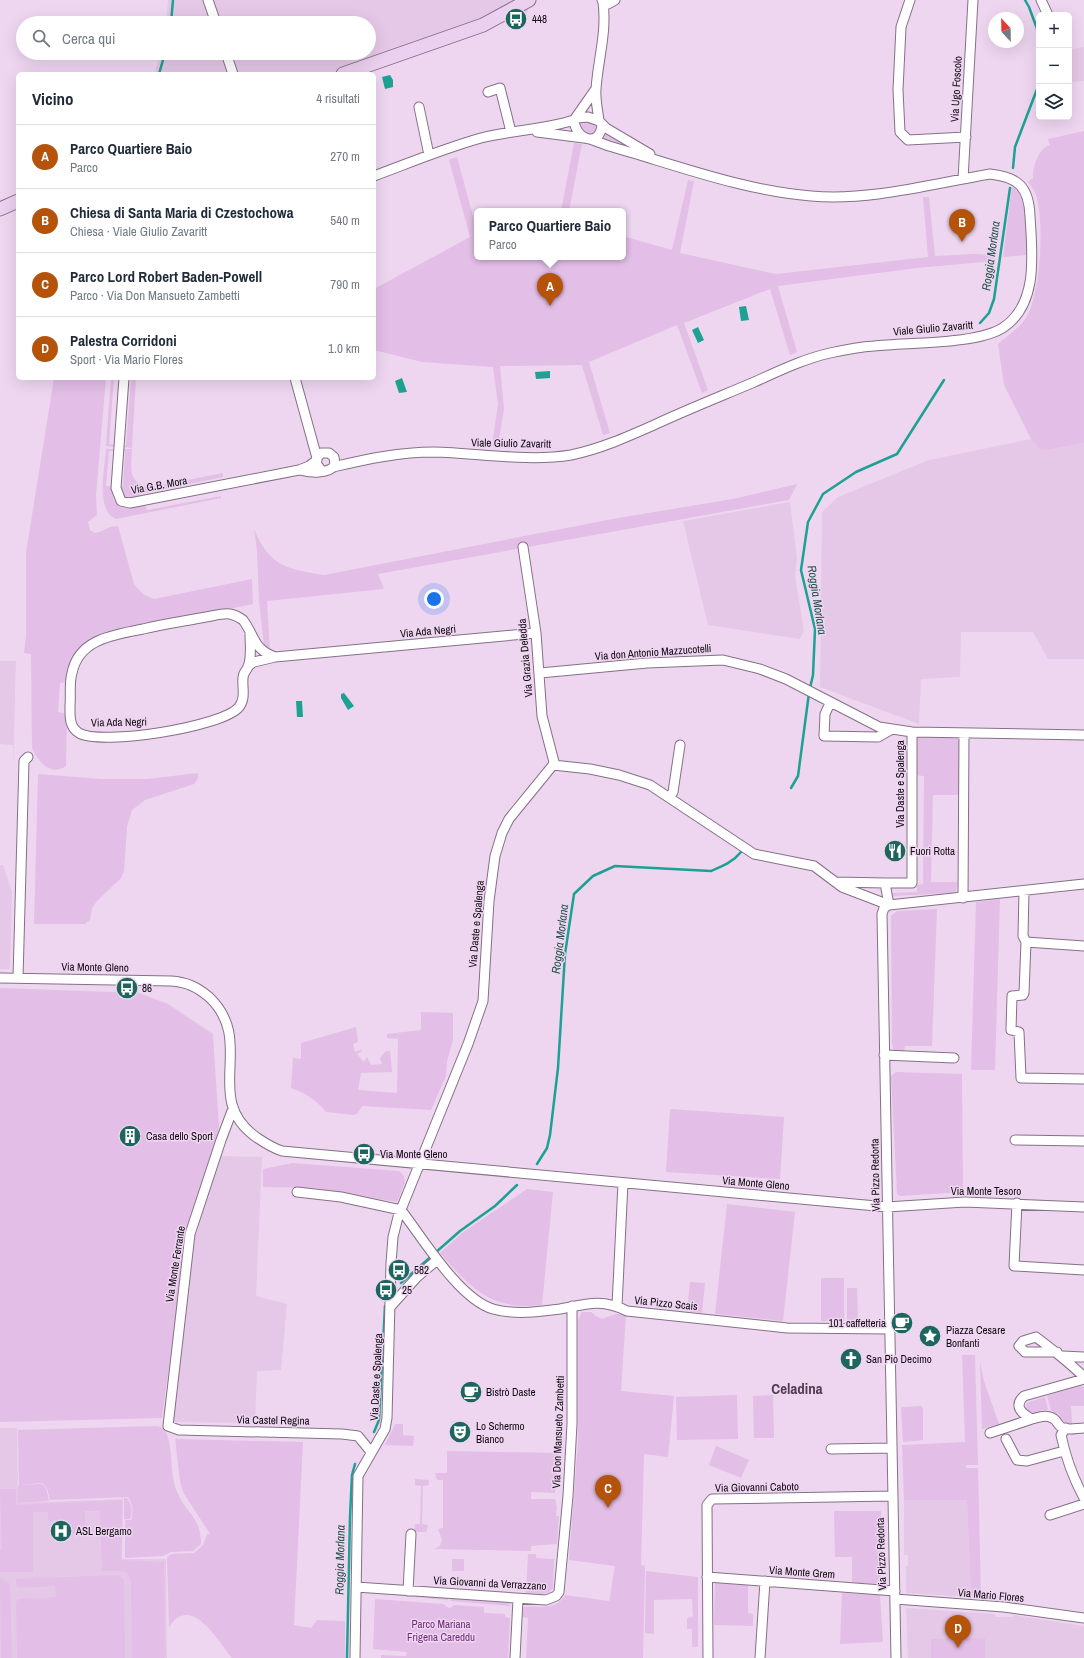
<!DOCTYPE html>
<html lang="it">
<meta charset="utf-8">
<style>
:root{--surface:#fff;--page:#f2f2f3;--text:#1f2937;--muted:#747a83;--line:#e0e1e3;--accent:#b45309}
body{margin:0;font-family:"Archivo Narrow",sans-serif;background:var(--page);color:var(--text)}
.controls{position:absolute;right:12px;top:12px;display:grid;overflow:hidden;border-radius:6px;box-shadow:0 4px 16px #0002}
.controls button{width:36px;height:36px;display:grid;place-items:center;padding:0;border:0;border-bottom:1px solid var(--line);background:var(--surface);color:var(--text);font:20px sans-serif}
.compass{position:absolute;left:988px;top:12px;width:36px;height:36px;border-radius:50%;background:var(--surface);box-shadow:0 4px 16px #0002;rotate:338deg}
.you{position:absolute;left:434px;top:599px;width:14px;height:14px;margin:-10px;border:3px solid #fff;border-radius:50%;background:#1a73e8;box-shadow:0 0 0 6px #1a73e833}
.badge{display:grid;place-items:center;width:26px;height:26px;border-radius:50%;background:var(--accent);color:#fff;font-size:13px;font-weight:700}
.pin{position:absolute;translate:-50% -33px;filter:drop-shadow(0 1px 2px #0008)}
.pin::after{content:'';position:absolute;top:21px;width:14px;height:12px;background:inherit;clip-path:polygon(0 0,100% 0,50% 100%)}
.popup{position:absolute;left:474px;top:208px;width:152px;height:52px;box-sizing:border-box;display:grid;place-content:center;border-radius:6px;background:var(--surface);filter:drop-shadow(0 1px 3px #0005);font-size:13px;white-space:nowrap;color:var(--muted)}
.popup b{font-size:15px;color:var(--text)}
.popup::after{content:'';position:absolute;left:50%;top:100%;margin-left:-8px;border:8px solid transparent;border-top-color:var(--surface)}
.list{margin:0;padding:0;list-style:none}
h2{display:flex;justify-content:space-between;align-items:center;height:52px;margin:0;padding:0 16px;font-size:17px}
h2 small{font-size:13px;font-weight:400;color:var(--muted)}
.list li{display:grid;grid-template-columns:26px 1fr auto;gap:12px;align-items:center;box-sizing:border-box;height:64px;padding:0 16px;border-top:1px solid var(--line)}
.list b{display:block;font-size:15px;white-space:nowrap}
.list p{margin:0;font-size:13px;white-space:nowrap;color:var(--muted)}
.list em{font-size:13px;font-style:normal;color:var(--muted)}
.icon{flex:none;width:22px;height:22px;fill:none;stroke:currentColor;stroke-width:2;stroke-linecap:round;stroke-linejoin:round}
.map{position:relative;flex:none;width:1084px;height:1658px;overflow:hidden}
.search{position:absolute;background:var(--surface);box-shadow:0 4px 16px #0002;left:16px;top:16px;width:360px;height:44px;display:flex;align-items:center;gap:10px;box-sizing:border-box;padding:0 14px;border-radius:22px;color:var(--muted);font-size:15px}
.panel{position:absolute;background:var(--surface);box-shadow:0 4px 16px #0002;left:16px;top:72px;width:360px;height:308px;border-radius:6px}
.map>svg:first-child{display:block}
.built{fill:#e5c8e7}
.green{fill:#e3bee6}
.water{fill:#1da192}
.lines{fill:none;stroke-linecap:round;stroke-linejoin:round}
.stream{stroke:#1da192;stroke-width:2.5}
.street-casing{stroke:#857087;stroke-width:11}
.secondary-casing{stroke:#857087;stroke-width:15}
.street{stroke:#fff;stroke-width:9}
.secondary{stroke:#ecd0ef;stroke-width:13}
.labels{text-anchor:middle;stroke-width:3;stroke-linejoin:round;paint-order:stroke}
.poi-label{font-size:11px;fill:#100811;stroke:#eed6f0;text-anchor:start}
.street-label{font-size:11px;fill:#100811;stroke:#eed6f0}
.park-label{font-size:11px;fill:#712d79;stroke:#eed6f0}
.water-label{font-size:12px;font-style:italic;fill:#21534c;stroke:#eed6f0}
.district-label{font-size:15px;font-weight:bold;fill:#503c51;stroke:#eed6f0}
</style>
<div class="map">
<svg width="1084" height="1658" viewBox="0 0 1084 1658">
<rect width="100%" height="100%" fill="#eed6f0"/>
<path class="built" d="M168,0H529L528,12L363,74H154L161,53H369V23H166Z
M1084,47V81L1069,82V50Z
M1031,439L1041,451L1084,443V659H1048L1033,632H961L960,677L921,679L919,724L820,687L822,512L838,497L929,460Z
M790,502L797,558L795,576L804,630L800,639L708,625L683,521Z
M0,661H16L13,770V745L0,744Z
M0,865H3L12,892L10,969H0Z
M220,1156L262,1157L256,1296L287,1304L281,1370L257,1371L255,1423L171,1422L195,1237Z
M0,1428H17L18,1503L123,1499L122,1559H166L167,1658H0Z
M904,1500H967L971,1597L906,1593V1566H908V1555H904Z
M906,1608L995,1614L996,1617H1013V1615L1084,1626V1658H908Z"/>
<path class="green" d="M586,121L596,124L599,128L593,136L583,134L579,123Z
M1084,131V443L1041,451L1031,439L1004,385L998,344C1007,336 1021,327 1027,316C1041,291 1045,219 1035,192C1033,188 1030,185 1028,182L1033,178C1032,168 1039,147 1050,145L1048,139Z
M604,132L638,151L598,140Z
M574,143L582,144L569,211H561Z
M457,157L477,231V257H623V236L672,250L688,180L694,181L680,253L776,274L928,257L923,197H929L935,256L975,254L996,255L995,261L917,268L778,286L797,352L790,355L770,289L684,323L708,390L702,393L677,325L589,362L610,433L603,435L582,365L500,366L504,409L498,445L492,446L498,404L493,367L422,362L374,350V289L470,237L449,160Z
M1012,186C1034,195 1028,235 1028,255L1003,257Z
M54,378H106L96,495L97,515L88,522L90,530L95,533C106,530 106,527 118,526L134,584L143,594L154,599L252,579L253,604L101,635L88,642L68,682L60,683L58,712L67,714L66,766C50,777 38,761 32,748L31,654L24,653L26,636V553Z
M111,378H114L109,444L116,445L115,447L106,446Z
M131,378H136L132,448L123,447L126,446Z
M106,449H115V451H109L106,486H112C111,511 127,508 145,505L147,510L221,496V498L116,519C95,511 105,468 106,449Z
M122,449H132C131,469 127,484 152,487L223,473V477L140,494V497L128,500L124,498L120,487L123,486L125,452H122Z
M797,484L789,500L378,574L384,589L267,601L270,650L264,645L259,601L257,551L254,529C270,567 287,569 324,575L618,518L733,499Z
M953,736L957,737L959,743V795H933L931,882H957L956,893L891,896L890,893L917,892V885L923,884L924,776L915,775L916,737Z
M198,773V778L194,784L145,800L132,810L127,827L124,871L121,878L97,901L92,908L90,920L85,924H34L38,774L102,779H147Z
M1000,899L995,1070H971L976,902Z
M937,909L932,1046H905L904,1052H894L892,1042L891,916L897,911Z
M0,988L139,993L168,1004L213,1034L219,1127L214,1148L184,1233L176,1315L162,1418L0,1422Z
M421,1012L453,1013V1040L447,1061L446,1076L431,1110L362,1106L357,1114L353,1115L326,1112C317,1100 305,1093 291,1088L293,1058L301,1059V1043L356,1027L358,1042L353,1044L355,1052L361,1050L362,1051L357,1054L364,1062L367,1057L371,1065L382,1064L380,1058L386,1051H390L392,1072L361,1073L358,1090L397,1093L398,1039L387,1038V1034L421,1030Z
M896,1072L962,1074L963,1192L900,1196L897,1194L891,1076Z
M670,1109L784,1117L780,1179L666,1172Z
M293,1163L399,1171L404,1176L405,1183L397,1202L315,1188L263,1187V1169Z
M527,1189L553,1192L542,1305C491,1311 471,1288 440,1253L462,1233Z
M727,1204L795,1212L783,1321L715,1314Z
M821,1278H844V1321H821Z
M690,1282L705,1283L702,1313L687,1311Z
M847,1288H857L858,1321H847Z
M582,1312H591L596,1316L602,1319L616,1314H626L621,1391L674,1396L668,1457L644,1454L641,1565L645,1566L643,1658H526L528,1618L521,1617L524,1607C539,1605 555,1612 565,1595L609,1601L615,1566L569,1560L578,1441V1320Z
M962,1355H975L978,1465H966V1468H978L981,1597H971L967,1500H904L902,1445L965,1442Z
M980,1362L984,1381L999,1424L982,1429Z
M1079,1384L1084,1387V1406H1071L1072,1424H1066L1057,1414L1051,1410L1047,1396Z
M737,1395L738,1439L677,1440L676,1397Z
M773,1395L774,1438H754L753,1396Z
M1045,1397L1048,1410H1041V1413L1030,1416L1027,1412L1026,1404L1029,1402Z
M921,1406L923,1409V1440L903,1442L901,1409L902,1407Z
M395,1424H403V1435L414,1436L413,1446L385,1445Z
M157,1426L164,1428C175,1448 168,1473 178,1494C188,1515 201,1518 201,1544L193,1551L171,1552L163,1556L125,1558V1520H131C134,1511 133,1505 128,1497L50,1500L47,1488L42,1483L19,1485L18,1430Z
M175,1439L303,1442L294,1625L311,1628L317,1620L345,1621V1658H232C218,1641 191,1593 169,1627L167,1557L172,1554L194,1553L203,1545L207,1534H210L183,1492L180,1481Z
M716,1446L749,1460L741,1478L709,1465Z
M447,1451L559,1453L555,1493L531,1492V1499H555L557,1507L556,1516H559L557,1544L531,1546V1551L434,1549L440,1546L442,1540L438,1529L443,1528V1480H437L435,1473H447Z
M415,1479L429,1480V1485L423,1486L422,1524L428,1525L426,1532H415L414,1530L415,1524H420L421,1486L415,1485Z
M42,1484L46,1488L49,1501L18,1503V1485Z
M0,1489H16V1505L122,1500L121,1560L164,1562L165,1658H132L131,1581L129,1575L124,1571H102L100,1511H85V1534L57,1535L56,1520L48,1521V1512H33V1572H0V1550L2,1549Z
M124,1498H127C132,1505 133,1511 130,1519H124Z
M834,1511H881V1584L852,1583V1557H835Z
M528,1554H536V1558L554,1559L553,1588C547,1597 535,1593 526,1593Z
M452,1559H464V1571H452Z
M646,1571L698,1577V1647H692V1629H687V1618L693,1617L692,1599L654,1600V1634L645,1633Z
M119,1575L124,1580L125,1658H17L16,1602L19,1599L56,1597L55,1586L19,1588L16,1586V1579Z
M0,1578L7,1581L10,1584L12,1658H1Z
M715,1583L748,1585V1613L753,1614V1626L714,1625Z
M368,1591L448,1597V1600L368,1593Z
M842,1593L880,1595L883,1642L840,1644Z
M451,1597L507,1602L511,1606L451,1601Z
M375,1599L443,1604L447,1607L450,1608L454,1605L484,1607V1613L505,1614V1617L510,1618L508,1658H381V1655L406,1656L407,1652L373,1649Z
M985,1638V1658H931V1639Z"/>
<path class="water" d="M390,75L393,80V87L385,89L382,77Z
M746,306L749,320L741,321L739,307Z
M698,327L704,340L698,343L692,330Z
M550,371V378L536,379L535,372Z
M402,378L407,392L399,393L395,381Z
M344,693L354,706L348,710L341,698V694Z
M296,701H302L303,717H297Z"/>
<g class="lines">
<path class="stream" d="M1025,0L1029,7L1039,34
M171,23L173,0
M159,74L165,53
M1013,168L1015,147L1039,84
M980,323L989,313L994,299L1010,188
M810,688L813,675L815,629L801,570L808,522L823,494L856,472L897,454L944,380
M791,788L798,776L809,693
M537,1164L547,1148L550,1135L558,1068L565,954L574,894L593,876L615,866L711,871C723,866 733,862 741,852
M401,1283L460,1231L495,1206L517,1185
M374,1432L379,1420L385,1306
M347,1658L350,1517L352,1475L355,1464"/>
<g class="street-casing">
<path id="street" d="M208,0L216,23
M602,0L608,4L615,0
M910,0L901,27L898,90L900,132L908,140L966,137
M1041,0L1048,15
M226,53L233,74
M595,90L574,120C576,142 601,147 602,124
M488,92L500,88L511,132
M419,107L429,155
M576,118L588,117L599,121L606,128L650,154
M599,121C598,111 595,99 596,89C598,59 607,33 603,2
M537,132L584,138
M374,176C409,163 445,148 481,138C512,130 543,130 574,120
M963,179L973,0
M124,378L116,488L121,501L130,503L299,470L309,466L317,460
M295,378L317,458L316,463L321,470
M333,467C367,459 400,452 434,452C478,453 528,462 571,455C600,449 627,437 654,425C686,410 719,397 752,383C777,372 803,359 830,353C844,350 859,347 874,346C907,342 978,345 1004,327C1039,303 1032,252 1030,216C1029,187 1018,177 990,174C931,184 871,201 811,196C741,190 676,165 609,146L590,139
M300,470C310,473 329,474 335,465L334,457L329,453H321L317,458
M523,547L536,633L542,716L554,762L553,765
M250,634C250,644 252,657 248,667C246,671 243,673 243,678C242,688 246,698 239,707C223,727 101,746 79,733C69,727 70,716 70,706C71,695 69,683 72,673C79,638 115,635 143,629C164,624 185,621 206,617C213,616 222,613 230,614C235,615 239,617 243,620C255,636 253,649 275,657
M248,666L254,662L275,657L536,633
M540,673L647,663L723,660L760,669L786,679L879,727L912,732L1084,735
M830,703L825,714L824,736L878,737L892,729
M553,765L590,769L619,775L650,785L754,854L814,866L842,887L889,905L1084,884
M670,796L673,792L680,745
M836,882L885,883
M1024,891L1023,936L1026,942L1084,946
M963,898L964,733
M889,905L884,908L882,914L896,1658
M889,905L885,883H912V732
M1026,942L1024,993L1023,995L1012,996L1011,1030L1019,1032L1021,1078L1084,1079
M0,978L171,981C187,982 197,987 209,997C257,1042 201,1098 256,1137C265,1143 272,1148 282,1151L887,1207L965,1202L1084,1207
M18,978L24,761L28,757
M884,1055L954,1058
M232,1111L221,1140L190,1234L168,1426L179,1430L342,1434L358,1436L371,1452
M1015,1140L1084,1141
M297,1192L341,1197L401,1210C422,1237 459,1299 493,1309C514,1315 538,1312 560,1309C586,1304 602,1298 627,1311L787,1328L889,1329
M1017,1203L1014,1266L1084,1270
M391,1306L417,1277L437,1260
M617,1306L623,1183
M1057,1352H1025L1019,1346L1023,1341L1036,1337C1053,1350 1069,1362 1084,1377
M1062,1356L1084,1357
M1084,1379L1024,1396C1013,1406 1022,1414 1032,1419C1040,1417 1047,1414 1054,1419C1057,1421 1058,1425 1061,1427C1067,1431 1077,1428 1084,1428
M1066,1428L1061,1435C1066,1459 1072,1476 1084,1498
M990,1433L1032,1419
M1006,1439L1017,1460L1027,1461L1064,1451
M831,1449L891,1448
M1050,1515L1084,1504
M707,1577L895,1591
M356,1587L546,1600L556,1596L559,1592L568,1496L572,1424V1306
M408,1591L411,1534
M895,1599L1004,1607L1084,1618
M355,1658L358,1476L385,1429L387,1418L391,1263L393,1237L398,1217L468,1044L483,1001L489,901L495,856L502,833L509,819L553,765
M515,1658L518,1599
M708,1658L707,1505L712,1499L892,1496
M760,1658L765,1581"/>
</g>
<g class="secondary-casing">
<path id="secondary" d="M343,74L483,25L529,0
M0,209L18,201"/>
</g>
<use href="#street" class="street"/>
<use href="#secondary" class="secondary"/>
</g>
<defs>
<g id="bus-disc" transform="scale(1.15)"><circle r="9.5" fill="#1d665d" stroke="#eed6f0"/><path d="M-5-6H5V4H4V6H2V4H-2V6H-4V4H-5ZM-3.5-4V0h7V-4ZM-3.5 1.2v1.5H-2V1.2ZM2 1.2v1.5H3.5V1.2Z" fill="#fff"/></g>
<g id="restaurant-disc" transform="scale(1.15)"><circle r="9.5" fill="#1d665d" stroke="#eed6f0"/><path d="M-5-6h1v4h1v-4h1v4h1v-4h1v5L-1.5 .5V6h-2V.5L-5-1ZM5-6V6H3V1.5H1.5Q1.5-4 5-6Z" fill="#fff"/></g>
<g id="building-disc" transform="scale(1.15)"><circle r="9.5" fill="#1d665d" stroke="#eed6f0"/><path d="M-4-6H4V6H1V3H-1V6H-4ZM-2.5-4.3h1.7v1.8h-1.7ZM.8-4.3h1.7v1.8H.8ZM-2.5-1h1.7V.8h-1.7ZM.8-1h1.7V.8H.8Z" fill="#fff"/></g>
<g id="cafe-disc" transform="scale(1.15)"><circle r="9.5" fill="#1d665d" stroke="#eed6f0"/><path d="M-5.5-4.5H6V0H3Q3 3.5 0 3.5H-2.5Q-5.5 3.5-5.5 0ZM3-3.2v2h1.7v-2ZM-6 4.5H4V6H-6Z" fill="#fff"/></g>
<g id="sight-disc" transform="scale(1.15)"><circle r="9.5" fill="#1d665d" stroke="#eed6f0"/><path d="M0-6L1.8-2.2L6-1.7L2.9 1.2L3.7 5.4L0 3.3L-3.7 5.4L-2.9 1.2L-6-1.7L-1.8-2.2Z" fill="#fff"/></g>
<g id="church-disc" transform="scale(1.15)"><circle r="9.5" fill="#1d665d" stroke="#eed6f0"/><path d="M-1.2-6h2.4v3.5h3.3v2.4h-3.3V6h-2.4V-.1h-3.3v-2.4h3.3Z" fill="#fff"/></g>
<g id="theatre-disc" transform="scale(1.15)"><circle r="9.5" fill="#1d665d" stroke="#eed6f0"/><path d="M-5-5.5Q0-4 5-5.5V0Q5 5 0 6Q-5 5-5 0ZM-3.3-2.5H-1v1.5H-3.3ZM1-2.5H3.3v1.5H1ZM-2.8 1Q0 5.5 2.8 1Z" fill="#fff"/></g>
<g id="hospital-disc" transform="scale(1.15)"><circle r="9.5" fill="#1d665d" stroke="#eed6f0"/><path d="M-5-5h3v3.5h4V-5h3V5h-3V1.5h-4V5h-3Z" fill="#fff"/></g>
</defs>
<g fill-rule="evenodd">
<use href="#bus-disc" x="516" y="19"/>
<use href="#restaurant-disc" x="895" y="851"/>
<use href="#bus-disc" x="127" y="988"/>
<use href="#building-disc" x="130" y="1136"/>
<use href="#bus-disc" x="364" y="1154"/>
<use href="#bus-disc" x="399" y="1270"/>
<use href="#bus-disc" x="386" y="1290"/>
<use href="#cafe-disc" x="902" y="1323"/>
<use href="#sight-disc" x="930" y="1336"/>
<use href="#church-disc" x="851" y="1359"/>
<use href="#cafe-disc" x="471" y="1392"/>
<use href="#theatre-disc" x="460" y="1432"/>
<use href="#hospital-disc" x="61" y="1531"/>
</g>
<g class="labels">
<g class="poi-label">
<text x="532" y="23">448</text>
<text x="910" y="855">Fuori Rotta</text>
<text x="142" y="992">86</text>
<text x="146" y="1140">Casa dello Sport</text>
<text x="380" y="1158">Via Monte Gleno</text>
<text x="414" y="1274">582</text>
<text x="402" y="1294">25</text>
<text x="886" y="1327" text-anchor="end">101 caffetteria</text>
<text x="946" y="1334">Piazza Cesare<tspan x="946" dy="13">Bonfanti</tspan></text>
<text x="866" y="1363">San Pio Decimo</text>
<text x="486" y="1396">Bistrò Daste</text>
<text x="476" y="1430">Lo Schermo<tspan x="476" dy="13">Bianco</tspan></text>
<text x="76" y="1535">ASL Bergamo</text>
</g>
<g class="street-label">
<text transform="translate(956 89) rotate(-87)" y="4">Via Ugo Foscolo</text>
<text transform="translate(933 328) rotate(-5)" y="4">Viale Giulio Zavaritt</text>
<text transform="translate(511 443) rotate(1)" y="4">Viale Giulio Zavaritt</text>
<text transform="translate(159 485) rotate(-10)" y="4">Via G.B. Mora</text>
<text transform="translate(428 631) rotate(-5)" y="4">Via Ada Negri</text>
<text transform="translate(653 652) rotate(-4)" y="4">Via don Antonio Mazzucotelli</text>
<text transform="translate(525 658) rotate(-95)" y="4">Via Grazia Deledda</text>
<text transform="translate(119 722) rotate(-1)" y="4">Via Ada Negri</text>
<text transform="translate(900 784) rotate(-90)" y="4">Via Daste e Spalenga</text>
<text transform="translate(476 924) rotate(-85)" y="4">Via Daste e Spalenga</text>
<text transform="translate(95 967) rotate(1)" y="4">Via Monte Gleno</text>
<text transform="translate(875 1175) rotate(-91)" y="4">Via Pizzo Redorta</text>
<text transform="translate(756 1183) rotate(5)" y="4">Via Monte Gleno</text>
<text x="986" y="1195">Via Monte Tesoro</text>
<text transform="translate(175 1264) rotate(-81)" y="4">Via Monte Ferrante</text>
<text transform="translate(666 1303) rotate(6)" y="4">Via Pizzo Scais</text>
<text transform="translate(376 1377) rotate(-87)" y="4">Via Daste e Spalenga</text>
<text transform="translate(273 1420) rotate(1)" y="4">Via Castel Regina</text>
<text transform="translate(558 1432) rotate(-88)" y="4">Via Don Mansueto Zambetti</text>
<text transform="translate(757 1487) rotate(-1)" y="4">Via Giovanni Caboto</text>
<text transform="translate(881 1554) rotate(-92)" y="4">Via Pizzo Redorta</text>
<text transform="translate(802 1572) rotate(4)" y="4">Via Monte Grem</text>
<text transform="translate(490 1583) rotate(3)" y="4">Via Giovanni da Verrazzano</text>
<text transform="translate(991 1595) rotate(5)" y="4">Via Mario Flores</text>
</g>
<g class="park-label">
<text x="441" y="1628">Parco Mariana<tspan x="441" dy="13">Frigena Careddu</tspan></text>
</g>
<g class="water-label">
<text transform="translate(991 256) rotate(-82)" y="4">Roggia Morlana</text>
<text transform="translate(817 600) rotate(81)" y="4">Roggia Morlana</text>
<text transform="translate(560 939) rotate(-83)" y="4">Roggia Morlana</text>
<text transform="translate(340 1560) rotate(-89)" y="4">Roggia Morlana</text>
</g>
<g class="district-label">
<text x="797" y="1394">Celadina</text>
</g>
</g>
</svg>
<div class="controls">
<button>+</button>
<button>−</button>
<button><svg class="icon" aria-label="layers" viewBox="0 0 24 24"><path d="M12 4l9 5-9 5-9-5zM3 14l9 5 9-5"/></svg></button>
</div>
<svg class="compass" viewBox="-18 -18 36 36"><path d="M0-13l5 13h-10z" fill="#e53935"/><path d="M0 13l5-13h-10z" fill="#747a83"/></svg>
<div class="you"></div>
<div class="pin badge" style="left:550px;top:306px">A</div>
<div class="popup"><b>Parco Quartiere Baio</b>Parco</div>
<div class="pin badge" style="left:962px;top:242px">B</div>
<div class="pin badge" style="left:608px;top:1508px">C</div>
<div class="pin badge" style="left:958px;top:1648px">D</div>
<div class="search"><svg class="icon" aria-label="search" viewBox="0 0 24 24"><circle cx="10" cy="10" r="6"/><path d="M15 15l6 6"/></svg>Cerca qui</div>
<section class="panel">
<h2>Vicino<small>4 risultati</small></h2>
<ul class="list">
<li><span class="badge">A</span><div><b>Parco Quartiere Baio</b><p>Parco</p></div><em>270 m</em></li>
<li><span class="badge">B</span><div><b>Chiesa di Santa Maria di Czestochowa</b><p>Chiesa · Viale Giulio Zavaritt</p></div><em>540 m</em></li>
<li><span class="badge">C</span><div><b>Parco Lord Robert Baden-Powell</b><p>Parco · Via Don Mansueto Zambetti</p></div><em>790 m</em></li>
<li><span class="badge">D</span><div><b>Palestra Corridoni</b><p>Sport · Via Mario Flores</p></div><em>1.0 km</em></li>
</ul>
</section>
</div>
